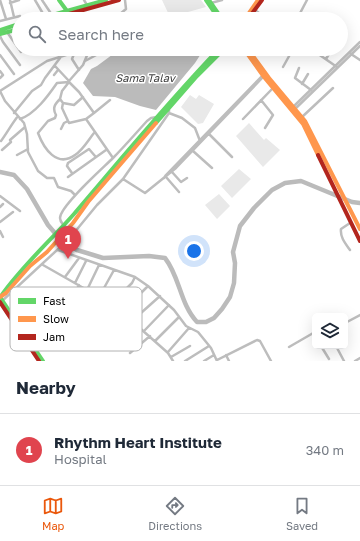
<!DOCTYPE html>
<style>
:root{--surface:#fff;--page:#f2f2f3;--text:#1f2937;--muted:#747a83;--line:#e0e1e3;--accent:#ea580c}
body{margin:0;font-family:"Golos Text",sans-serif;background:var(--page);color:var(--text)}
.controls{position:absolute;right:12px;bottom:12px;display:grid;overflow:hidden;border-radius:6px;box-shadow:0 4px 16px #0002}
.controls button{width:36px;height:36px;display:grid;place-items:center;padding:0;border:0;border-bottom:1px solid var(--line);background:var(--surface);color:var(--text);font:20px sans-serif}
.you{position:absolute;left:194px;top:251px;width:14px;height:14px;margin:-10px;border:3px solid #fff;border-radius:50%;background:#1a73e8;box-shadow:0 0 0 6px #1a73e833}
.badge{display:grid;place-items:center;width:26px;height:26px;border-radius:50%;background:var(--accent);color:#fff;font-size:13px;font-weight:700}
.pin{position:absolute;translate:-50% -33px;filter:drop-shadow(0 1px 2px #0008)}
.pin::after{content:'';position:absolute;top:21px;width:14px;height:12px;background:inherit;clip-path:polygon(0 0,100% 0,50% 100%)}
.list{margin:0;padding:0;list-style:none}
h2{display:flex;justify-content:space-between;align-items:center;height:52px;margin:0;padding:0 16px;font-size:17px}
h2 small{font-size:13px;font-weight:400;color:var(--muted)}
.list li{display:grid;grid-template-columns:26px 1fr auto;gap:12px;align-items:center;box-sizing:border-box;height:72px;padding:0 16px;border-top:1px solid var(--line)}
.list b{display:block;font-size:15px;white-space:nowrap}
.list p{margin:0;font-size:13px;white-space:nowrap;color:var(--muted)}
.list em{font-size:13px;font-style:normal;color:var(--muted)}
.icon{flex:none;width:22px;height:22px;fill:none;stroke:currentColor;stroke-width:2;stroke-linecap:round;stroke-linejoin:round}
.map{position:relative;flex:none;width:360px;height:361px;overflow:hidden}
.search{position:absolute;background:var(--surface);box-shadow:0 4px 16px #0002;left:12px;right:12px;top:12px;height:44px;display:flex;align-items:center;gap:10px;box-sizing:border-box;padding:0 14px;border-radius:22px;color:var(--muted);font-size:15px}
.sheet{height:124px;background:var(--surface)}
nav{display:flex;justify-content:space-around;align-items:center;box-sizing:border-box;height:56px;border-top:1px solid var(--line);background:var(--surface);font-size:11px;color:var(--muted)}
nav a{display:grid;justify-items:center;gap:2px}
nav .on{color:var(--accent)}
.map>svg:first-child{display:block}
.green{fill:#e9e9e9}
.water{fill:#bbb}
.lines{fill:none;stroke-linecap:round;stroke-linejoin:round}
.river{stroke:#bbb;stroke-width:4.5}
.street{stroke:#bdbdbd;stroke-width:2.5}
.fast{stroke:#63d668;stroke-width:4}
.slow{stroke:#ff974d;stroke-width:4}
.jam{stroke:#b3261e;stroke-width:4}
.labels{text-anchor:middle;stroke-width:3;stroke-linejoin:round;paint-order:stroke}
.water-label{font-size:11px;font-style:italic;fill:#3f3f3f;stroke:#fff}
.key{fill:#fff;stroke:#b2b2b2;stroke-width:1}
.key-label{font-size:11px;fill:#000}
</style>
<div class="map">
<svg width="360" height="361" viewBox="0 0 360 361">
<rect width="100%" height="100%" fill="#fff"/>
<path class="green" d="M162,0H201L206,7L170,17Z
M190,95L196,99L199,95L214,104L203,123L198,124L181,107Z
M249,123L264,140L266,138L280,150L263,167L236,136Z
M239,169L251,179L232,198L221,186Z
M219,194L230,206L217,219L205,205Z"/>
<path class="water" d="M120,49H204L195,63L156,110L140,106L115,97L93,96L83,83L91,69L97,66Z"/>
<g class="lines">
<path class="river" d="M0,172L14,175L27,189L48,225L60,239L77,250L103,258L149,256L165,258C180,277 180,304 197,322H206L214,318L222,309L230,297L234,283L235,263L233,252L240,226L254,208L272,190L285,183L301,181L352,202L360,203"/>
<path class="street" d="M0,0L6,19
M10,0L14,17
M35,0L45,17
M42,0L52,15
M84,0L87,5
M10,3L19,0
M211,3L222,0
M255,10L267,19
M68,14L72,19
M114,19L126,9L125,0
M297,19L307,0
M0,21L20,16
M7,32L21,52
M0,36L3,42L20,65
M72,49L74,54L72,59L79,70
M311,49L337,67
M351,54L360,60
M0,55L14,74
M326,59L332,49
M85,61L100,53L104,49
M55,66L69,81
M283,67L293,49
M299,68L295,78L311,90
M0,71L3,75L0,78
M54,75L58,70
M302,84L308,74
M0,91L5,101L24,123L27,134L28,152L38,171L47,178H54L58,187L71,191L75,195
M0,91L47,61L66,55L63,49
M60,99C55,104 52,108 56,115L55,118L48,121L38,133C44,149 57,168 75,155C83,150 89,139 94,133
M261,100L273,115L265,128
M63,103L74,105L83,97
M293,107L360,42
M295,109L360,46
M14,113L32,91L41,85L45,78L60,58
M94,113L110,100
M169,113L182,118L195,128L200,141
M302,117L333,88
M20,119C35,114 48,96 57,83L69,82L79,92L94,113L86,119L69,123L62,108L63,103L60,99L62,91L69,82V81L83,65L88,53L87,49
M86,119L113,158
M243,119L273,88
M61,129L64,123L68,121
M209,134L232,157
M1,141C7,133 11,125 18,116
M2,150L11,142L10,140L25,127
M193,151L212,168
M17,155L28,149
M172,172L181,182L187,178
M72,173L67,166L68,163L89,149L95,156
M68,177L106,150
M166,177L179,192
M164,178L166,175L263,75
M123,179L145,193L176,168L264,76
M0,196L20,211
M0,207L3,204
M0,222L13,212
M0,231L3,237
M74,234C70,230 60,225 60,218C60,206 103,168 113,158C125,146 136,133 147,121L151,118L157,117
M58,250L135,277L148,286L174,310L186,326L198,332L211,348L217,361
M350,250C345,243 340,237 341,229L350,223
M43,265L87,290L99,265
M65,277L79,258
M75,283L86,261
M87,290L116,307L168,353L173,361
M99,297L114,270
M2,301L69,239L97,205L123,179L169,113V110
M111,304L132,283L135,277
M68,305L79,285
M78,310L88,291
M122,312L148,286
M319,315V316
M87,318L98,296
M98,321L109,302
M132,321L160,296
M347,322L360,315
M144,331L169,305
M155,341L179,317
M118,344L139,327
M321,346L329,359
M336,346L344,361
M289,347L315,332
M168,352L189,328
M130,353L150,336
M226,355L229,361
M171,357L190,346
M217,360L257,340L260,341L271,361
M185,361L209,346
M204,361L214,355
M355,361L360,358"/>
<path class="fast" d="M59,0L67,11
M206,0L219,19
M209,0L222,19
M38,19L106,0
M0,30L19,24
M0,34L19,29
M156,123L197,76L224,49
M1,296C22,266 50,241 74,214C122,158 168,102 219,49
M0,297L43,361"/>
<path class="slow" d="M245,19L258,0
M244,49L264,77L303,124L318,155
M248,49L269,78L305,121L360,229
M0,297L6,293L30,266L47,252L73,223L88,202L156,123"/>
<path class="jam" d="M51,19L119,0
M248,19L262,0
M318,155L360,241
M0,302L39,361"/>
</g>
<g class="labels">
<g class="water-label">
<text x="145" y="82">Sama Talav</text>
</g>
</g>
<rect x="10" y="287" width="132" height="64" rx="6" class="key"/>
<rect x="18" y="298" width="18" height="6" fill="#63d668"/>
<rect x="18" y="316" width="18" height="6" fill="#ff974d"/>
<rect x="18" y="334" width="18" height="6" fill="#b3261e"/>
<g class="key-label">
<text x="43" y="305">Fast</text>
<text x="43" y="323">Slow</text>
<text x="43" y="341">Jam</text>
</g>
</svg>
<div class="controls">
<button><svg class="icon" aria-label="layers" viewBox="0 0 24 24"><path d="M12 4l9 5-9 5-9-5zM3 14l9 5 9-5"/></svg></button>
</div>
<div class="you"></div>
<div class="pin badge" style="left:68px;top:259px;background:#e0444e">1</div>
<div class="search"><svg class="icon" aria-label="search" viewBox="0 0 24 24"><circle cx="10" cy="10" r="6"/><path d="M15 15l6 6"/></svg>Search here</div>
</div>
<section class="sheet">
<h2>Nearby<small></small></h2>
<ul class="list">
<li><span class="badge" style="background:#e0444e">1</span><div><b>Rhythm Heart Institute</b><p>Hospital</p></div><em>340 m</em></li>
</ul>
</section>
<nav>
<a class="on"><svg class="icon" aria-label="map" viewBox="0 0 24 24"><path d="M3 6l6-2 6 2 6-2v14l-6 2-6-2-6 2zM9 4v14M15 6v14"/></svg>Map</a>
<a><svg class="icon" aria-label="directions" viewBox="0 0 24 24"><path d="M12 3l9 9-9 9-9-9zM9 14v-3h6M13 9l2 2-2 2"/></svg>Directions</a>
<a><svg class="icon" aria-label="saved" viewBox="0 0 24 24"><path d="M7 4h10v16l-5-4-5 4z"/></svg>Saved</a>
</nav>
